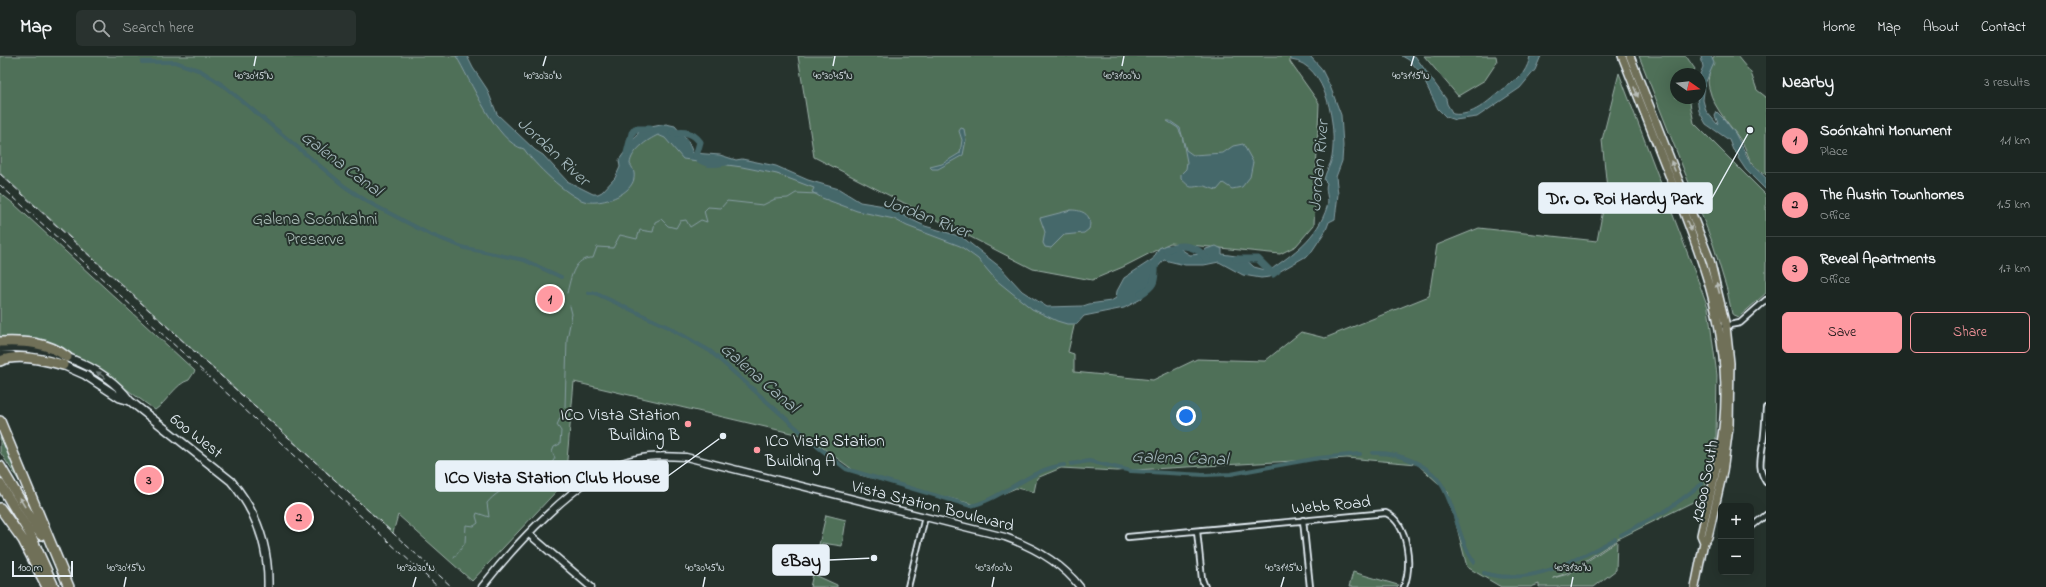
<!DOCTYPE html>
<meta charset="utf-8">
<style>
:root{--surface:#1c2622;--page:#29322f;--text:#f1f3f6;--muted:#a0a5a5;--line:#3a4340;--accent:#ff9aa2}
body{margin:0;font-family:"Indie Flower",sans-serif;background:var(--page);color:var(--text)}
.controls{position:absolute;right:12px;bottom:12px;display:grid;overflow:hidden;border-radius:6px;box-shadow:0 4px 16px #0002}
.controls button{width:36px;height:36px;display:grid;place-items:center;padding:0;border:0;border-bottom:1px solid var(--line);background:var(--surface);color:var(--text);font:20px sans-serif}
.compass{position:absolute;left:1670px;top:12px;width:36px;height:36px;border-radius:50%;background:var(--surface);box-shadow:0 4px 16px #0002;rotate:104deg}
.scale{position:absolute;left:12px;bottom:10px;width:61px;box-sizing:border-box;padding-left:4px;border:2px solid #e8f1f8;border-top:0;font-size:11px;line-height:14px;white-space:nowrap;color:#e8f1f8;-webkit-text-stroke:3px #26332d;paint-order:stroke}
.you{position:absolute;left:1186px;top:360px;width:14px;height:14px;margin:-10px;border:3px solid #fff;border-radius:50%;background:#1a73e8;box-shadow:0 0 0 6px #1a73e833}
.badge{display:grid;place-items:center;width:26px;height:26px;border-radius:50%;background:var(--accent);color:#111;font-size:13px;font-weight:700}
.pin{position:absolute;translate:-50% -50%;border:2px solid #fff;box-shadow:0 1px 4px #0006}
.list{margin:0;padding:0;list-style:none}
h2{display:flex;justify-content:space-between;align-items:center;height:52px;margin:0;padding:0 16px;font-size:17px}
h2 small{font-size:13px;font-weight:400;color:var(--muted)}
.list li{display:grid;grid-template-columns:26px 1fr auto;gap:12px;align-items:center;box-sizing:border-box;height:64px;padding:0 16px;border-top:1px solid var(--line)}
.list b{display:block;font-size:15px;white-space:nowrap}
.list p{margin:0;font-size:13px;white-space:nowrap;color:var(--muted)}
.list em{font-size:13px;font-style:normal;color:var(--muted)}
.actions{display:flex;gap:8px;padding:12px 16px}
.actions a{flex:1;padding:9px 0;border:1px solid var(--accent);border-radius:6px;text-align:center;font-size:14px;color:var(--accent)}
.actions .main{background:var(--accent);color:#111}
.icon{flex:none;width:22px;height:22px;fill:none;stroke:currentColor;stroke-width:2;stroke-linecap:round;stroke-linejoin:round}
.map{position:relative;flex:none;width:1766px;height:531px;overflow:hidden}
header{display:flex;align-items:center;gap:24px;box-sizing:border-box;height:56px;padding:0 20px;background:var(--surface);border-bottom:1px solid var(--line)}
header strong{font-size:19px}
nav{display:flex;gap:22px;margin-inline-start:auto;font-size:14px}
.search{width:280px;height:36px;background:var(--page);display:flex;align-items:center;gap:10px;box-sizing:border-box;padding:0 14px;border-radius:6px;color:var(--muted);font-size:15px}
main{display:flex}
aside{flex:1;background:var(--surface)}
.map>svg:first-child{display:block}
.green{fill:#506f58;stroke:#9cb0a8}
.water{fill:#44676a;stroke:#869ea3}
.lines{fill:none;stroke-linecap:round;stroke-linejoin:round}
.stream{stroke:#869ea3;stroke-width:1}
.canal{stroke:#44676a;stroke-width:4}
.river{stroke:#44676a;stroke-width:7}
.minor-casing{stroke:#e8f1f8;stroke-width:8}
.tertiary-casing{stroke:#e8f1f8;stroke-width:9}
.secondary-casing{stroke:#e8f1f8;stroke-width:10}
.primary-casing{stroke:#e8f1f8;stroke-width:10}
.motorway-casing{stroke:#e8f1f8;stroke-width:12}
.minor{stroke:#26332d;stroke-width:4.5}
.tertiary{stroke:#26332d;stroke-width:6}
.secondary{stroke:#26332d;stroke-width:7}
.primary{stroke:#706f59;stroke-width:7}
.motorway{stroke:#706f59;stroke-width:9}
.rail{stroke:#e8f1f8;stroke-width:1;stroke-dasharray:6 3;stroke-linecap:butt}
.oneway{fill:#b8bdb8}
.oneway2{fill:#6a7674}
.ticks{fill:none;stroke:#e8f1f8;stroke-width:1.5}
.poi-dot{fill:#ff9aa2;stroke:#26332d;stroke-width:1.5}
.labels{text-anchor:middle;stroke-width:4;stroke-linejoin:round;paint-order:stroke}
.park-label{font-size:17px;fill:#abbdb8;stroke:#26332d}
.poi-label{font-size:17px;fill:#e8f1f8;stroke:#26332d;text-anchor:end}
.street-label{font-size:17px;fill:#e8f1f8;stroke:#26332d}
.water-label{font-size:18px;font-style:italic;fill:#a6babf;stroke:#26332d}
.ticks-label{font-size:10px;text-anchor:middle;fill:#e8f1f8;stroke:#26332d;stroke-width:4;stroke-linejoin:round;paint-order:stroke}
.leader{fill:none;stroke:#e8f1f8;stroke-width:1.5}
.callout-dot{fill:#e8f1f8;stroke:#26332d;stroke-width:1.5}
.callout{fill:#e8f1f8;stroke:#e8f1f8;stroke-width:1.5}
.callout-label{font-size:18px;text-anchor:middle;font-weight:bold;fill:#111}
</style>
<header>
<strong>Map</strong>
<div class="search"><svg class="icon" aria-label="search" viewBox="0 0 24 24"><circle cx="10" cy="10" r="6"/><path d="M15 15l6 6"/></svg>Search here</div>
<nav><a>Home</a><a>Map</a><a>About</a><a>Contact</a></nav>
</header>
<main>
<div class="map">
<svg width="1766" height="531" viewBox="0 0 1766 531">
<rect width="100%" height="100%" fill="#26332d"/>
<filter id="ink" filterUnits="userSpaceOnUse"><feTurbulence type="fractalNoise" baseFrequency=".025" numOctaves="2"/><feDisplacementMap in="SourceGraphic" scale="8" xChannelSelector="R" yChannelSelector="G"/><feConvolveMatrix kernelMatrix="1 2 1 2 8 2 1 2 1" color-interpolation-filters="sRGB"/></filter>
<g filter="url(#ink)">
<path class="green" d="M0,0H459L487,55L576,140L609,141L629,98L653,77L666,78L701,106H721L764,113L890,159L965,191L1042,256L1075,266L1068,296L1074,298V316L1153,324L1197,303L1265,305L1301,276L1325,282L1429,240L1437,189L1479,172L1597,185L1607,133L1602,84L1619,17L1708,251L1717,319L1716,382L1703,441L1618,483L1567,517L1553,522L1568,518L1617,485L1616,514L1594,531H1539V528L1531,531H1501L1467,511L1448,436L1417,408L1347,402L1116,415L1061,412L1037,422L1034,436L1016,432L976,449L860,419L808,381L574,326L565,426L472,525L398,459L393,477L0,117Z
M798,0H1290V6L1319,47L1314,169L1296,190L1280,198L1170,187L1123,211L1092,224L1033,213L814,101Z
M1424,0H1496L1497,6L1485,24L1458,40Z
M1639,0H1686L1695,13L1692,18H1676V42H1689L1694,67L1766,139V237L1739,261L1732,258L1727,234L1713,188Z
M1717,0H1737L1751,17L1757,34L1766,41V119C1762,115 1755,112 1752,107C1748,102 1747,95 1744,90C1732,69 1714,55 1709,32C1706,21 1712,13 1713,2Z
M0,137L14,148L195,315L189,324C175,328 167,346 155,354L99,313L71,297L55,290L0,284Z
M0,375L21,428L0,396Z
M826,459L846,464L842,490L822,487L819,511L814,510Z
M1353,516L1398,529H1399L1397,531H1349Z
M813,518L837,529V531H810Z"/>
<path class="water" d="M456,0H467L473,12L487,33L497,58L535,94L543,99L567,125L593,138H598L602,136L615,122L620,111L619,104L641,73L666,68L675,70L688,85L693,97L720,99L736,104L742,103L776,110L808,124L839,133L860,146L891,151L908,162L925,170L962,181L1000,211L1022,235L1047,251L1083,250L1089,248L1111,245L1116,242L1117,235L1124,222L1153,203L1159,192L1166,189L1176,190L1190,199L1202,198L1206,193L1216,190L1222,193V198L1243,201L1254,211L1269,215C1294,197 1317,182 1327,151C1330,142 1324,135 1327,127L1324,124C1325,116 1331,109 1332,101C1337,71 1327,8 1291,4L1290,0H1310L1321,12L1330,30L1341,59L1343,90L1342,105L1336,121L1338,138L1335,163L1329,166L1326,174L1310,198L1270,221L1261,222L1243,219L1219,206L1204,209H1185L1164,204L1156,213L1153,226L1141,243L1124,252L1084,260L1077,268H1067L1057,265L1032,253L996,224L978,203L960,190L907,170L894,163L857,155L822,142L812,136L814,132L777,118L742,111L683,103L665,82L658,79C647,84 631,95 630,108C648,133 604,151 584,145C567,140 534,108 524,93C496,87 470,23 456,0Z
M1402,0H1415L1446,43L1447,48L1453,58C1473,61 1488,45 1502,34C1509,29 1517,24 1523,17C1527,11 1529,6 1530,0H1541L1535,14L1520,32L1477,61L1455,64L1446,61L1438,53L1420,16L1409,4Z
M1701,0H1711L1714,7L1705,28L1703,44L1706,55L1717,68L1718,67L1715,60L1717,56L1724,63L1735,77L1751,108L1766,122V134L1746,114L1738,102L1739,100L1733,94L1729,84L1706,68L1699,55L1697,42H1700V18L1703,11Z
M1167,65H1170L1180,72L1186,94L1193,99L1223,97L1233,90L1243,88L1253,106L1250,121L1242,131L1232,133L1223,127L1217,134C1212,133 1205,129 1201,130C1187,132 1192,132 1181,123V118L1186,113L1187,106L1182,80L1178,72Z
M961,72L964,73L966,84L963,99L938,113H932L930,111L942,108L960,97L962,84L959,75Z
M1071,154C1083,154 1093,159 1089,173L1084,177L1064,179L1051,192L1045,191L1043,187L1045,176L1040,162Z"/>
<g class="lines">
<path class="stream" d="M567,237C571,221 574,201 593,202L597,191L613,192L620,179L637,183L640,174L653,176L655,166L661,163L668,170L676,172L680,165L686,164L690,171L701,164L707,166L704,155L708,151L721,152L727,145L763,149L775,143L788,142L796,137L817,138
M454,502L465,487L466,469L474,470L478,467L476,460L477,457L489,461L487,447C492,440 508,429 516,428L520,418L548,413L555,402L552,396L554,391L560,388L561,375L557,369L561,360L560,356L565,351L567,283L572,258L570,250"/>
<path class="canal" d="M142,6H175L201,15L224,30L344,130L368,146L429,178L465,192L524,204L561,221
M589,237H595L668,271L710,295L819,392L846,413L971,450C1002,443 1032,412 1064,409
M1373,397C1400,396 1433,409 1445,435C1457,459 1459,484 1474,506
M1071,408L1089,405L1131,415L1205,419L1231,418L1319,402L1360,398
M1621,479L1667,454L1702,428
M1484,517C1528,531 1577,504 1615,483"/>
<path class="river" d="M672,77C684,76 692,75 700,86L696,100C705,110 714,108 726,106
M627,97L632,77L635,73H650
M1166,194C1181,187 1198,189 1207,204
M1236,203H1258L1273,218L1277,215
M1141,238C1159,227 1153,223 1156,205"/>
<g class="minor-casing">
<path id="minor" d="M1724,270L1740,267L1766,244
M1766,352C1765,363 1765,375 1763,387C1761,402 1757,412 1766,426
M1303,464L1310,531
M1751,471L1766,459
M1197,475L1202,523L1205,531
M1128,481L1386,457C1409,468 1412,509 1404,531
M908,531L925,461"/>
</g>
<g class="tertiary-casing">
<path id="tertiary" d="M529,478L591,531
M482,531C514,490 578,419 628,405C647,399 667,400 686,401L1005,481C1033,491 1061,506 1080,531"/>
</g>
<g class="secondary-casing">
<path id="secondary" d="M0,292C45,288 103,308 130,345L231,425C257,456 269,490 268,531
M0,299H12
M60,308L85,319L120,342L130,345"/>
</g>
<g class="primary-casing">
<path id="primary" d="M1622,0C1638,41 1655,83 1671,124C1700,197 1725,259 1725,340C1725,388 1711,433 1701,479L1704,486
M1630,0L1710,204L1726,270L1730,307L1729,371L1723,416L1708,481L1704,486
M1695,531L1704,486"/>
</g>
<g class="motorway-casing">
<path id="motorway" d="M0,286C24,285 48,286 67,301
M0,305C18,297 45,304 63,309
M0,365L69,531
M0,410L41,479
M0,428L30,478L54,531
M0,452L23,484L47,531"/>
</g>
<use href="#minor" class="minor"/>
<use href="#tertiary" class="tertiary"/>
<use href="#secondary" class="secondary"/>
<use href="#primary" class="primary"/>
<use href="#motorway" class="motorway"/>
<path class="rail" d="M0,118L452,531
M0,129L438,531"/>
</g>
<defs><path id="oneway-solid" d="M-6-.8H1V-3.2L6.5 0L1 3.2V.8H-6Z"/></defs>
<g class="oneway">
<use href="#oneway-solid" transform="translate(1636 36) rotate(68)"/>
<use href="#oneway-solid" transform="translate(1673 110) rotate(-112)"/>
<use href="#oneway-solid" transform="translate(1689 170) rotate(68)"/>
<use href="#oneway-solid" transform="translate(1718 232) rotate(-105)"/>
<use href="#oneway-solid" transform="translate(22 446) rotate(-121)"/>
</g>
<use class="oneway2" href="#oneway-solid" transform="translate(101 319) rotate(-145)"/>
</g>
<path class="ticks" d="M254,10L256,0M543,10L546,0M833,10L835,0M1122,10L1124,0M1411,10L1414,0M124,531L126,521M413,531L416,521M703,531L705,521M992,531L994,521M1281,531L1284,521M1571,531L1573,521"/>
<g class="poi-dot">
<circle cx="688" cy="368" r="4"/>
<circle cx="757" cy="394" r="4"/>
</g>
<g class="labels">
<g class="park-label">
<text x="315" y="168">Galena Soónkahni<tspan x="315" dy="20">Preserve</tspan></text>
</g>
<g class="poi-label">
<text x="680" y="364">ICO Vista Station<tspan x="680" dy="20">Building B</tspan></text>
<text x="765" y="390" text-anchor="start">ICO Vista Station<tspan x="765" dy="20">Building A</tspan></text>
</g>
<g class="street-label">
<text transform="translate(197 379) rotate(38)" y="6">600 West</text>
<text transform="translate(1704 425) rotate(-79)" y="6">12600 South</text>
<text transform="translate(1331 448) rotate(-5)" y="6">Webb Road</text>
<text transform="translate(933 449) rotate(14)" y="6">Vista Station Boulevard</text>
</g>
<g class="water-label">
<text transform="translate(554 95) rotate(43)" y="6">Jordan River</text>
<text transform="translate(342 107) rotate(37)" y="6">Galena Canal</text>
<text transform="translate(1318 110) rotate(-85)" y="6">Jordan River</text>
<text transform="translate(927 160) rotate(21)" y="6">Jordan River</text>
<text transform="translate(760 321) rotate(41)" y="6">Galena Canal</text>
<text transform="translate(1180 401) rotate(2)" y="6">Galena Canal</text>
</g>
</g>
<g class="ticks-label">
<text x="254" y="23">40°30'15"N</text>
<text x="543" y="23">40°30'30"N</text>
<text x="833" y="23">40°30'45"N</text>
<text x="1122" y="23">40°31'00"N</text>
<text x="1411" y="23">40°31'15"N</text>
<text x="126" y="515">40°30'15"N</text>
<text x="416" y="515">40°30'30"N</text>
<text x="705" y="515">40°30'45"N</text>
<text x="994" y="515">40°31'00"N</text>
<text x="1284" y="515">40°31'15"N</text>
<text x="1573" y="515">40°31'30"N</text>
</g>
<path class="leader" d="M1750 74L1712 142M723 380L668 420M874 502L829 504"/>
<g class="callout-dot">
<circle cx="1750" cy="74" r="4"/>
<circle cx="723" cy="380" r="4"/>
<circle cx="874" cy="502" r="4"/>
</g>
<g class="callout">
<rect x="1539" y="127" width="173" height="30" rx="4"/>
<rect x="436" y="405" width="232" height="30" rx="4"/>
<rect x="773" y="489" width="56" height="30" rx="4"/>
</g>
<g class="callout-label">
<text x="1625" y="148">Dr. O. Roi Hardy Park</text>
<text x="552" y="427">ICO Vista Station Club House</text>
<text x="801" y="510">eBay</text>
</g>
</svg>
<div class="controls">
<button>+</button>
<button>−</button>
</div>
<svg class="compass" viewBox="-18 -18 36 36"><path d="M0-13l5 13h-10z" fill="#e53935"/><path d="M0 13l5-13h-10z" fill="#a0a5a5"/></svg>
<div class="scale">100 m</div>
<div class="you"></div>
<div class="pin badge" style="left:550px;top:243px">1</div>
<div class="pin badge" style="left:299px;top:461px">2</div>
<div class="pin badge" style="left:149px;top:424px">3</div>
</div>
<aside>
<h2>Nearby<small>3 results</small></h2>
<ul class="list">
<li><span class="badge">1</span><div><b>Soónkahni Monument</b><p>Place</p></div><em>1.1 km</em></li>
<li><span class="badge">2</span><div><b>The Austin Townhomes</b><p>Office</p></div><em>1.5 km</em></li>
<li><span class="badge">3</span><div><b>Reveal Apartments</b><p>Office</p></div><em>1.7 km</em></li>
</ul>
<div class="actions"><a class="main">Save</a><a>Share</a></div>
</aside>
</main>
